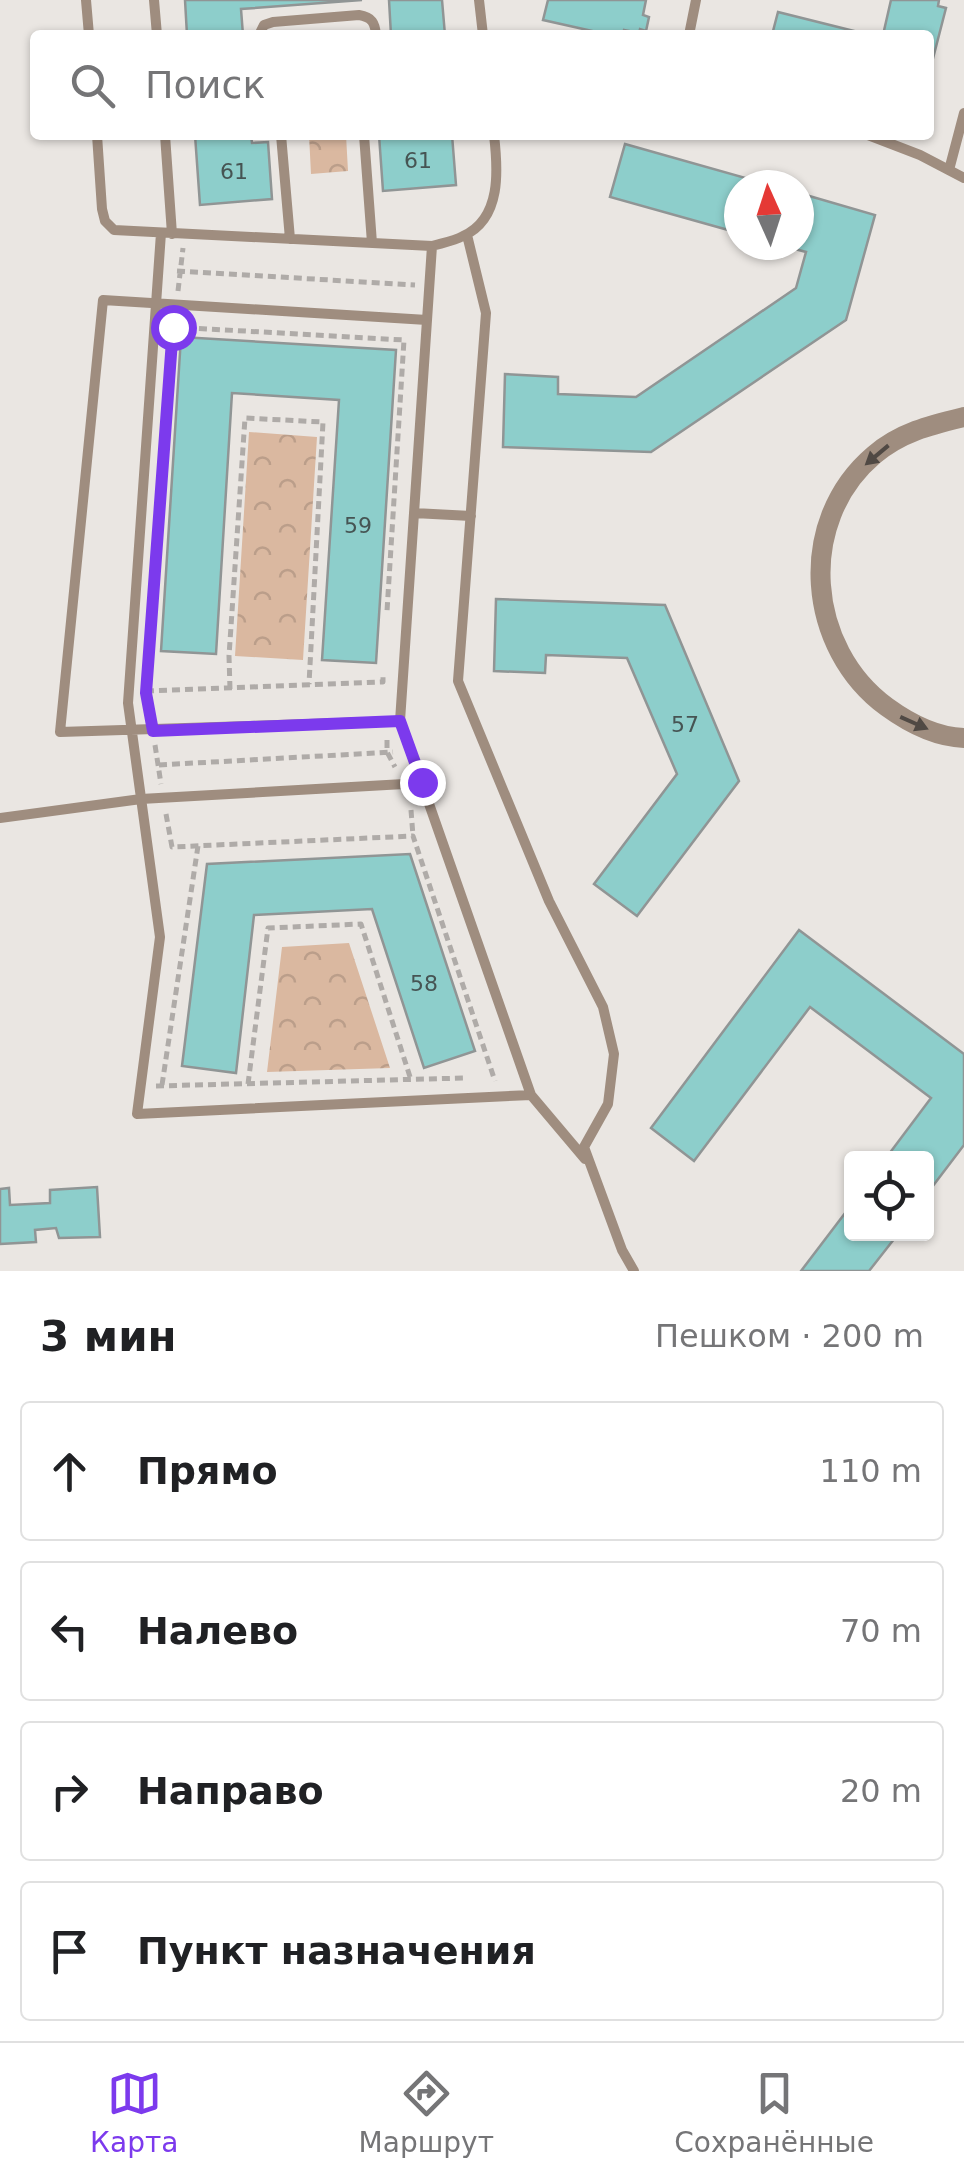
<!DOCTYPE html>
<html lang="ru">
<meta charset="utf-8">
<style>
:root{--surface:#fff;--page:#f2f2f2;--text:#202124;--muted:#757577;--line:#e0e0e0;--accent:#7c3aed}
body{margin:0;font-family:"DejaVu Sans",sans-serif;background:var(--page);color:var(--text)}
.controls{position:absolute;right:30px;bottom:30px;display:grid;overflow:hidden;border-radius:10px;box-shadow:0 2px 8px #0004}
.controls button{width:90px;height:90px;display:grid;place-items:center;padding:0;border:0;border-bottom:2px solid var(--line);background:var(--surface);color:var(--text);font:50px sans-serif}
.compass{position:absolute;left:724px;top:170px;width:90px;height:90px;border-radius:50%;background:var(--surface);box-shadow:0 2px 8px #0004;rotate:357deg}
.stop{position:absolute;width:30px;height:30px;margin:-22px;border:8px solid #7c3aed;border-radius:50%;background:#fff}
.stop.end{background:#7c3aed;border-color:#fff;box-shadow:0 2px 10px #0008}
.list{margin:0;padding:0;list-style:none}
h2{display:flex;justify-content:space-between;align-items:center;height:130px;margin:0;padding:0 40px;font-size:42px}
h2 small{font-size:32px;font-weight:400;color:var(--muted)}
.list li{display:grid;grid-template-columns:65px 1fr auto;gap:30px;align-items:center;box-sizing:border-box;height:140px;margin:0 20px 20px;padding:0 20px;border:2px solid var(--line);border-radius:10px}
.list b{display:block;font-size:38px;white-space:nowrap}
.list em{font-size:32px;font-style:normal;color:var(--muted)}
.icon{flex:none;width:55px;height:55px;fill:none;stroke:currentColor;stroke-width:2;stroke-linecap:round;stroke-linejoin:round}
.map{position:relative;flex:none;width:964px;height:1271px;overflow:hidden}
.search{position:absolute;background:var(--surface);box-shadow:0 2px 8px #0004;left:30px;right:30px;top:30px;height:110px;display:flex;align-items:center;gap:25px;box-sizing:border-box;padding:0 35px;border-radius:10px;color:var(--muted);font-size:38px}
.sheet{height:770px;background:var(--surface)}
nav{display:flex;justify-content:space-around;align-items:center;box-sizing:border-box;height:140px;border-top:2px solid var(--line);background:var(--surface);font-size:28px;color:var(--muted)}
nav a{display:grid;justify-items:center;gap:5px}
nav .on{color:var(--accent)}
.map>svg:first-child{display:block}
.park{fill:url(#park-crowns)}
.building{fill:#8dcecb;stroke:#909595;stroke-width:2.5}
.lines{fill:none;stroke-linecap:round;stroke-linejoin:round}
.path{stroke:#afaba8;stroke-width:5;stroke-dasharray:8 5;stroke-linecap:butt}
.service{stroke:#9f8d7f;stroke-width:10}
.minor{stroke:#9f8d7f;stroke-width:20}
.oneway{fill:#504944}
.route{stroke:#7c3aed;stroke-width:12}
.labels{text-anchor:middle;stroke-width:8;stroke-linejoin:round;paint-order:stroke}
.number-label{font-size:22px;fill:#465453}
</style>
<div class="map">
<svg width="964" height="1271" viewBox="0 0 964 1271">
<defs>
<pattern id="park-crowns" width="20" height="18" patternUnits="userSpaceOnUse" patternTransform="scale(2.5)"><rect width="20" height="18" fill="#dab8a0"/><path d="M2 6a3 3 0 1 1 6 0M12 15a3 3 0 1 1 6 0" fill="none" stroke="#bb9e8a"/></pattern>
</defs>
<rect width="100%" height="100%" fill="#eae6e2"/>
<path class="park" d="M309,135H346L348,171L311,174Z
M249,432L317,437L303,660L235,656Z
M349,943L390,1068L267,1072L282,947Z"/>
<path class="building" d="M185,0H362L241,9L243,35H187Z
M389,0H442L445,35H391Z
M548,0H646L643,15L649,17L646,31L640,29L639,33L624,30L623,35H610L543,20Z
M891,0H939L938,6L946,8L929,74V35H883Z
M778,12L870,35H772Z
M195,135H251L252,143L268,142L272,199L200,205Z
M379,135H452L456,185L383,191Z
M625,144L770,185H739V233L610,197Z
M799,193L875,215L846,320L651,452L503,447L505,374L558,377V394L636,397L796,288L806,252L780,245H799Z
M181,337L396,350L376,663L322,660L339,400L232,393L216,654L161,651Z
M496,599L665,605L739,781L637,916L594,884L677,774L627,658L546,655L545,673L494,671Z
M410,854L475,1051L424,1068L372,909L254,915L236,1073L182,1066L207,864Z
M799,930L964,1054V1145L926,1195V1158H886L931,1098L810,1007L694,1161L651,1128Z
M97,1187L100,1237L59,1238L56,1228L35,1230L36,1242L0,1244V1189L9,1188L10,1205L50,1203V1190Z
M852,1204V1234H898L869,1271H801Z"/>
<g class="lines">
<path class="path" d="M177,271L415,285
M178,291L183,248
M173,327L404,340L387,611
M230,689L229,656L245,418L323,422L309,684
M146,691L383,682V677
M387,740V752L395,767
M155,745L161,784
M159,765L393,752
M411,810L413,836
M166,814L172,847L413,836L495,1081
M248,1084L268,928L361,924L411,1080
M162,1085L198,846
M156,1086L465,1078"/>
<path class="service" d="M86,0L89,35
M154,0L157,35
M479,0L483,35
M259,35L264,25L273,22L359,15C372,17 375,23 376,35
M689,35L696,0
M97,135L102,209L105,221L114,230L432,246C442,243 454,241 463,236C502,219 498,169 494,135
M165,135L172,234
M281,135L290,239
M364,135L372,243
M868,135L920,155L964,178
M949,170L964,113
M161,233L128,703L160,937L137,1114L531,1095L400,721L432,246
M467,235L486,313L458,681L549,901L603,1007L614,1054L608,1104L584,1147L622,1250L634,1271
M414,513L471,516
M400,721L60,732L103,300L427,320
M0,818L141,799L422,783
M531,1095L585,1159"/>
<path class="minor" d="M964,417C931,425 901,432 874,455C795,522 807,649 887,707C909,723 936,737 964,738"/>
</g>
<defs><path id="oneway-solid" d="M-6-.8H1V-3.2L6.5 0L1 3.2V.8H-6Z" transform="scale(2.5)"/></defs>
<g class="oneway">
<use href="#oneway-solid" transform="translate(877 455) rotate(140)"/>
<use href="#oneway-solid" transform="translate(914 723) rotate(24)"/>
</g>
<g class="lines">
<path class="route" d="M173,327L146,693L153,731L400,721L422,782"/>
</g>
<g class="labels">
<g class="number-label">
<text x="418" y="168">61</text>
<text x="234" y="179">61</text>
<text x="358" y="533">59</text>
<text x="685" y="732">57</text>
<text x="424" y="991">58</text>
</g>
</g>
</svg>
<div class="controls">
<button><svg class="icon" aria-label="locate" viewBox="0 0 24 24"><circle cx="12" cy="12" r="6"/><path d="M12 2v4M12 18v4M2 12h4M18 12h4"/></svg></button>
</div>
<svg class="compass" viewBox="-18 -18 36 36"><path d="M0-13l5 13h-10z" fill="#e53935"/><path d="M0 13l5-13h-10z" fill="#757577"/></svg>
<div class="stop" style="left:173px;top:327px"></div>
<div class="stop end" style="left:422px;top:782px"></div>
<div class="search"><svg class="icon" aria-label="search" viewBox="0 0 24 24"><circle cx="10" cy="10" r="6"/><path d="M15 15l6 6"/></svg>Поиск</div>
</div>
<section class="sheet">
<h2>3 мин<small>Пешком · 200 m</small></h2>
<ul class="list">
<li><svg class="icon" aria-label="ahead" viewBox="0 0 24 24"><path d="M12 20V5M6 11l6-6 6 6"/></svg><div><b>Прямо</b></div><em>110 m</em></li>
<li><svg class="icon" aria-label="left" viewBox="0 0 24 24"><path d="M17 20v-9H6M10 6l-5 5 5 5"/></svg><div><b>Налево</b></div><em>70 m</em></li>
<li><svg class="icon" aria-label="right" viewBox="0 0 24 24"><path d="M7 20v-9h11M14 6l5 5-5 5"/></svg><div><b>Направо</b></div><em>20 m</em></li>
<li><svg class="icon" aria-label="arrive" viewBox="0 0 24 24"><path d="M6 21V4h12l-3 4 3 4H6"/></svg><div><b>Пункт назначения</b></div></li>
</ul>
</section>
<nav>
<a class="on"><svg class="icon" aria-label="map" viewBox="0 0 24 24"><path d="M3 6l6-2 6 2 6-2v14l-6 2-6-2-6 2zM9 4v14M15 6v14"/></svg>Карта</a>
<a><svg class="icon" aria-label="directions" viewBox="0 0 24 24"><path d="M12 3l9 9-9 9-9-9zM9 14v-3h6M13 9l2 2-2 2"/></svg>Маршрут</a>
<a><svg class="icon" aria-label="saved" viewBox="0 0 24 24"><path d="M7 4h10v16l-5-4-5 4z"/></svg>Сохранённые</a>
</nav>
